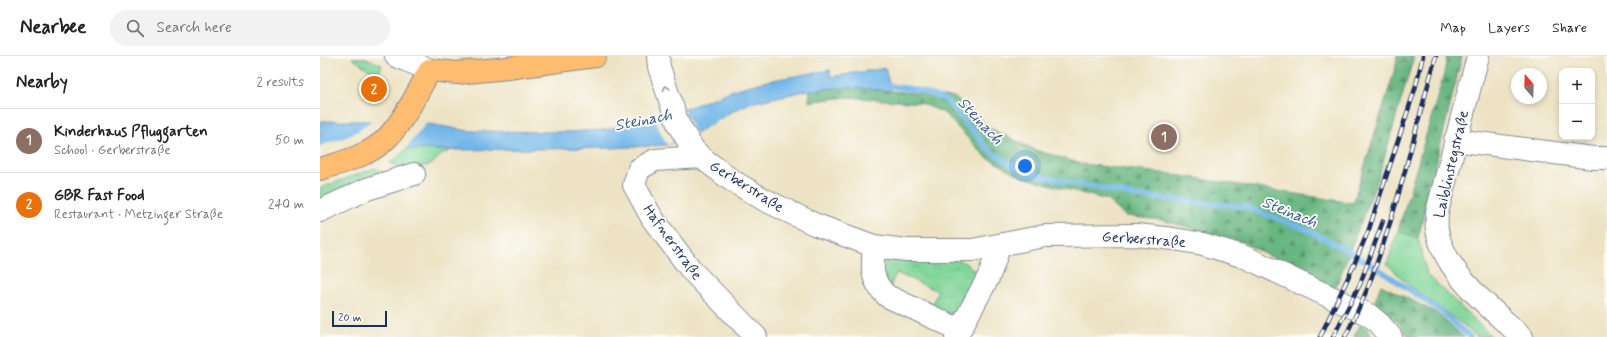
<!DOCTYPE html>
<meta charset="utf-8">
<style>
:root{--surface:#fff;--page:#f2f2f2;--text:#222;--muted:#767676;--line:#e0e0e0;--accent:#1a73e8}
body{margin:0;font-family:Mynerve,sans-serif;background:var(--page);color:var(--text)}
.controls{position:absolute;right:12px;top:12px;display:grid;overflow:hidden;border-radius:8px;box-shadow:0 2px 6px #0003}
.controls button{width:36px;height:36px;display:grid;place-items:center;padding:0;border:0;border-bottom:1px solid var(--line);background:var(--surface);color:var(--text);font:20px sans-serif}
.compass{position:absolute;left:1191px;top:12px;width:36px;height:36px;border-radius:50%;background:var(--surface);box-shadow:0 2px 6px #0003;rotate:341deg}
.scale{position:absolute;left:12px;bottom:10px;width:55px;box-sizing:border-box;padding-left:4px;border:2px solid #1b2f5e;border-top:0;font-size:11px;line-height:14px;white-space:nowrap;color:#1b2f5e;-webkit-text-stroke:3px #fdfcf7;paint-order:stroke}
.you{position:absolute;left:705px;top:110px;width:14px;height:14px;margin:-10px;border:3px solid #fff;border-radius:50%;background:#1a73e8;box-shadow:0 0 0 6px #1a73e833}
.badge{display:grid;place-items:center;width:26px;height:26px;border-radius:50%;background:var(--accent);color:#fff;font-size:13px;font-weight:700}
.pin{position:absolute;translate:-50% -50%;border:2px solid #fff;box-shadow:0 1px 4px #0006}
.list{margin:0;padding:0;list-style:none}
h2{display:flex;justify-content:space-between;align-items:center;height:52px;margin:0;padding:0 16px;font-size:17px}
h2 small{font-size:13px;font-weight:400;color:var(--muted)}
.list li{display:grid;grid-template-columns:26px 1fr auto;gap:12px;align-items:center;box-sizing:border-box;height:64px;padding:0 16px;border-top:1px solid var(--line)}
.list b{display:block;font-size:15px;white-space:nowrap}
.list p{margin:0;font-size:13px;white-space:nowrap;color:var(--muted)}
.list em{font-size:13px;font-style:normal;color:var(--muted)}
.icon{flex:none;width:22px;height:22px;fill:none;stroke:currentColor;stroke-width:2;stroke-linecap:round;stroke-linejoin:round}
.map{position:relative;flex:none;width:1287px;height:281px;overflow:hidden}
header{display:flex;align-items:center;gap:24px;box-sizing:border-box;height:56px;padding:0 20px;background:var(--surface);border-bottom:1px solid var(--line)}
header strong{font-size:19px}
nav{display:flex;gap:22px;margin-inline-start:auto;font-size:14px}
.search{width:280px;height:36px;background:var(--page);display:flex;align-items:center;gap:10px;box-sizing:border-box;padding:0 14px;border-radius:22px;color:var(--muted);font-size:15px}
main{display:flex}
aside{flex:1;background:var(--surface)}
.map>svg:first-child{display:block}
.grass{fill:#80d598;stroke:#4e827b}
.forest{fill:url(#forest-firs);stroke:#42726f}
.park{fill:url(#park-crowns);stroke:#4e827b}
.water{fill:#72b7e9;stroke:#4673a4}
.pier{fill:#ede3c4}
.lines{fill:none;stroke-linecap:round;stroke-linejoin:round}
.stream{stroke:#72b7e9;stroke-width:5.5}
.minor-casing{stroke:#848991;stroke-width:24}
.major-casing{stroke:#848991;stroke-width:24}
.minor{stroke:#fff;stroke-width:22}
.major{stroke:#febc70;stroke-width:22}
.rail-casing{stroke:#1b2f5e;stroke-width:4.5}
.rail{stroke:#fdfcf7;stroke-width:3;stroke-dasharray:9;stroke-linecap:butt}
.oneway{stroke:#8d97ae}
.labels{text-anchor:middle;stroke-width:3.5;stroke-linejoin:round;paint-order:stroke}
.street-label{font-size:15px;fill:#1b2f5e;stroke:#fdfcf7}
.water-label{font-size:16px;font-style:italic;fill:#355888;stroke:#fdfcf7}
</style>
<header>
<strong>Nearbee</strong>
<div class="search"><svg class="icon" aria-label="search" viewBox="0 0 24 24"><circle cx="10" cy="10" r="6"/><path d="M15 15l6 6"/></svg>Search here</div>
<nav><a>Map</a><a>Layers</a><a>Share</a></nav>
</header>
<main>
<aside>
<h2>Nearby<small>2 results</small></h2>
<ul class="list">
<li><span class="badge" style="background:#8d6e63">1</span><div><b>Kinderhaus Pfluggarten</b><p>School · Gerberstraße</p></div><em>50 m</em></li>
<li><span class="badge" style="background:#e8710a">2</span><div><b>GBR Fast Food</b><p>Restaurant · Metzinger Straße</p></div><em>240 m</em></li>
</ul>
</aside>
<div class="map">
<svg width="1287" height="281" viewBox="0 0 1287 281">
<defs>
<pattern id="forest-firs" width="22" height="20" patternUnits="userSpaceOnUse"><rect width="22" height="20" fill="#68b680"/><path d="M5 1l3.5 6h-7zM16 11l3.5 6h-7z" fill="#55946c"/></pattern>
<pattern id="park-crowns" width="20" height="18" patternUnits="userSpaceOnUse"><rect width="20" height="18" fill="#80d598"/><path d="M2 6a3 3 0 1 1 6 0M12 15a3 3 0 1 1 6 0" fill="none" stroke="#6eb785"/></pattern>
</defs>
<rect width="100%" height="100%" fill="#fdfcf7"/>
<filter id="ink" filterUnits="userSpaceOnUse"><feTurbulence type="fractalNoise" baseFrequency=".025" numOctaves="2"/><feDisplacementMap in="SourceGraphic" scale="8" xChannelSelector="R" yChannelSelector="G"/><feConvolveMatrix kernelMatrix="1 2 1 2 8 2 1 2 1" color-interpolation-filters="sRGB"/></filter>
<filter id="wash" filterUnits="userSpaceOnUse"><feTurbulence type="fractalNoise" baseFrequency=".012" numOctaves="4" result="noise"/><feDisplacementMap in="SourceGraphic" scale="16" xChannelSelector="R" yChannelSelector="G"/><feGaussianBlur stdDeviation="0.9" result="paint"/><feColorMatrix in="noise" values="0 0 0 0 0 0 0 0 0 0 0 0 0 0 0 0 0 1.4 0 .05"/><feComposite in="paint" operator="in"/></filter>
<g filter="url(#wash)">
<rect width="100%" height="100%" fill="#ede3c4"/>
<path class="grass" d="M32,2H46L62,9L58,20Z
M87,93L132,94L121,99L113,107L107,110H97L85,113L70,107Z
M55,112L70,119L0,142V132Z
M1078,175L1098,182L1107,218L1172,281H1157L1142,268L1091,231L1067,208Z"/>
<path class="forest" d="M1077,0H1094L1058,123L1015,233L922,186L841,164L805,160L787,144L702,121L666,101L624,57L601,47L526,41L489,46L490,34L530,31L634,41L670,72L715,94L762,108L850,118L1033,147L1076,10Z
M1127,0H1142L1098,182L1078,175L1124,18Z
M1061,229L1115,256L1144,281H1089L1075,263L1053,250Z
M1040,269L1049,273L1052,281H1034Z"/>
<path class="park" d="M630,202C642,204 649,208 656,217L637,256L628,257L611,251L618,235L576,217L569,233L561,214L564,207L571,204Z"/>
<path class="water" d="M565,12L571,35L530,31L490,34L430,47L411,56L375,78L347,89L293,92L132,94L0,92V65H49L109,68L149,75L246,76L283,74L328,65L365,53L416,33L447,25L510,14L511,21Z"/>
<path class="pier" d="M363,52L375,78L347,89L339,73L335,61Z
M53,63L107,66L84,95L0,94V90L27,81L40,74Z"/>
<g class="lines">
<path class="stream" d="M564,29L598,34L626,44L669,94L694,110L716,119L817,140L926,151L988,174L1028,195L1065,217L1119,254L1150,281"/>
</g>
</g>
<g filter="url(#ink)">
<g class="lines">
<g class="minor-casing">
<path id="minor" d="M76,0L110,14
M338,0L339,11L358,68L373,93L381,101L411,124L443,143L494,168L543,186L554,190L586,194H652L725,180L817,179L854,183L883,188L925,201L1049,259L1059,267L1071,281
M1158,0L1117,156C1117,162 1116,168 1117,174C1125,218 1171,252 1202,281
M1135,84L1273,102H1287
M381,101L335,104L319,113L314,129L332,162L372,215L436,281
M0,155L47,133L94,118
M554,190C552,211 550,224 567,240L640,274
M636,281L669,220L680,189"/>
</g>
<g class="major-casing">
<path id="major" d="M0,113C21,107 51,99 67,82C85,63 97,37 110,14L137,17L188,12L275,0"/>
</g>
<use href="#minor" class="minor"/>
<use href="#major" class="major"/>
<g class="rail-casing">
<path id="rail" d="M1000,281L1033,211L1049,173L1095,33L1103,0
M1013,281L1040,228L1063,165
M1025,281C1033,265 1041,248 1048,231C1077,156 1094,77 1116,0"/>
</g>
<use href="#rail" class="rail"/>
</g>
<defs><path id="oneway-chevron" d="M-2-3.5L2.5 0L-2 3.5" fill="none" stroke-width="1.6" stroke-linecap="round" stroke-linejoin="round"/></defs>
<use class="oneway" href="#oneway-chevron" transform="translate(346 32) rotate(-107)"/>
</g>
<g class="labels">
<g class="street-label">
<text transform="translate(1131 108) rotate(-77)" y="5">Laiblinstegstraße</text>
<text transform="translate(427 130) rotate(32)" y="5">Gerberstraße</text>
<text transform="translate(824 183) rotate(4)" y="5">Gerberstraße</text>
<text transform="translate(353 186) rotate(54)" y="5">Hafnerstraße</text>
</g>
<g class="water-label">
<text transform="translate(323 63) rotate(-11)" y="6">Steinach</text>
<text transform="translate(661 64) rotate(47)" y="6">Steinach</text>
<text transform="translate(970 155) rotate(22)" y="6">Steinach</text>
</g>
</g>
</svg>
<div class="controls">
<button>+</button>
<button>−</button>
</div>
<svg class="compass" viewBox="-18 -18 36 36"><path d="M0-13l5 13h-10z" fill="#e53935"/><path d="M0 13l5-13h-10z" fill="#767676"/></svg>
<div class="scale">20 m</div>
<div class="you"></div>
<div class="pin badge" style="left:844px;top:81px;background:#8d6e63">1</div>
<div class="pin badge" style="left:54px;top:33px;background:#e8710a">2</div>
</div>
</main>
